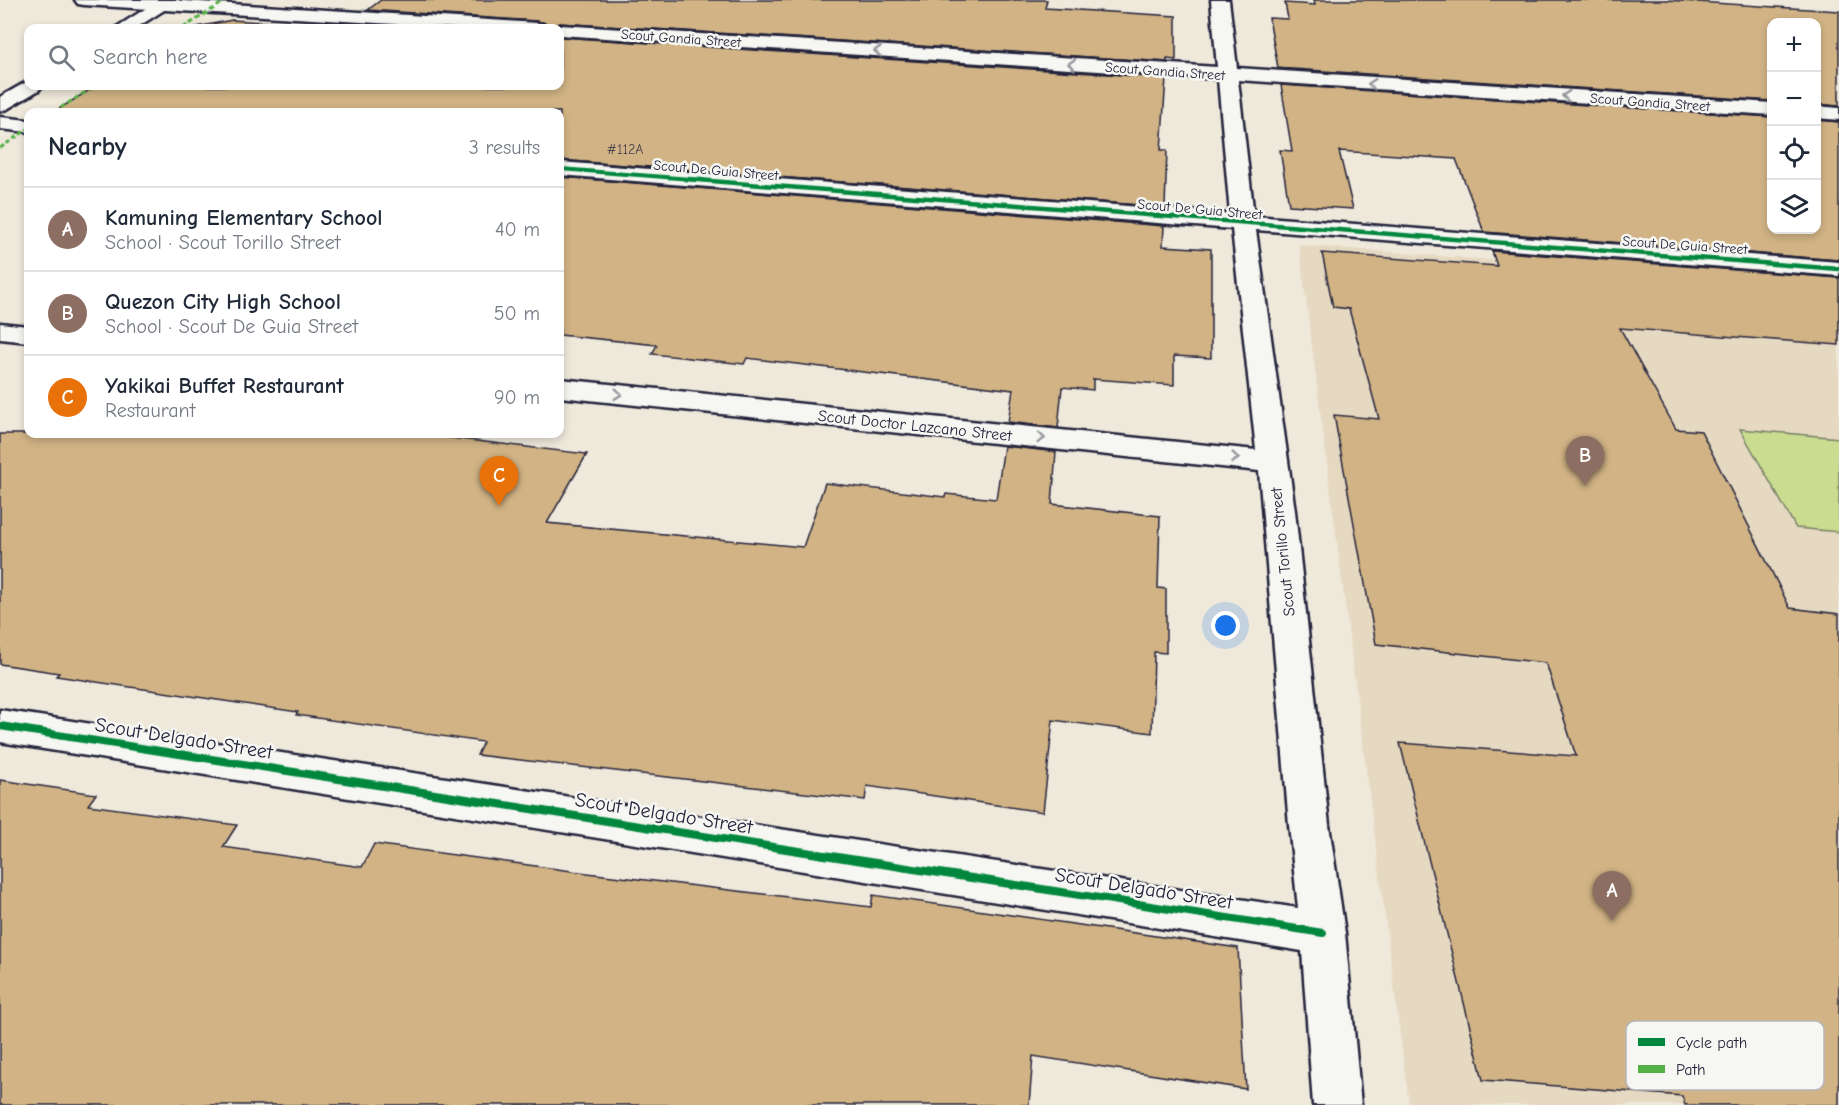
<!DOCTYPE html>
<meta charset="utf-8">
<style>
:root{--surface:#fff;--page:#f6f6f7;--text:#1f2937;--muted:#747a83;--line:#e0e1e3;--accent:#7c3aed}
body{margin:0;font-family:"Comic Neue",sans-serif;background:var(--page);color:var(--text)}
.controls{position:absolute;right:18px;top:18px;display:grid;overflow:hidden;border-radius:12px;box-shadow:0 3px 9px #0003}
.controls button{width:54px;height:54px;display:grid;place-items:center;padding:0;border:0;border-bottom:2px solid var(--line);background:var(--surface);color:var(--text);font:30px sans-serif}
.you{position:absolute;left:1226px;top:626px;width:21px;height:21px;margin:-15px;border:4px solid #fff;border-radius:50%;background:#1a73e8;box-shadow:0 0 0 9px #1a73e833}
.badge{display:grid;place-items:center;width:39px;height:39px;border-radius:50%;background:var(--accent);color:#fff;font-size:20px;font-weight:700}
.pin{position:absolute;translate:-50% -50px;filter:drop-shadow(0 2px 3px #0008)}
.pin::after{content:'';position:absolute;top:32px;width:21px;height:18px;background:inherit;clip-path:polygon(0 0,100% 0,50% 100%)}
.list{margin:0;padding:0;list-style:none}
h2{display:flex;justify-content:space-between;align-items:center;height:78px;margin:0;padding:0 24px;font-size:26px}
h2 small{font-size:20px;font-weight:400;color:var(--muted)}
.list li{display:grid;grid-template-columns:39px 1fr auto;gap:18px;align-items:center;box-sizing:border-box;height:84px;padding:0 24px;border-top:2px solid var(--line)}
.list b{display:block;font-size:22px;white-space:nowrap}
.list p{margin:0;font-size:20px;white-space:nowrap;color:var(--muted)}
.list em{font-size:20px;font-style:normal;color:var(--muted)}
.icon{flex:none;width:33px;height:33px;fill:none;stroke:currentColor;stroke-width:2;stroke-linecap:round;stroke-linejoin:round}
.map{position:relative;flex:none;width:1839px;height:1105px;overflow:hidden}
.search{position:absolute;background:var(--surface);box-shadow:0 3px 9px #0003;left:24px;top:24px;width:540px;height:66px;display:flex;align-items:center;gap:15px;box-sizing:border-box;padding:0 21px;border-radius:12px;color:var(--muted);font-size:22px}
.panel{position:absolute;background:var(--surface);box-shadow:0 3px 9px #0003;left:24px;top:108px;width:540px;height:330px;border-radius:12px}
.map>svg:first-child{display:block}
.built{fill:#e6d9c2}
.green{fill:#c9dc90;stroke:#767f66;stroke-width:1.5}
.building{fill:#d1b385;stroke:#22223b;stroke-width:1.5}
.lines{fill:none;stroke-linecap:round;stroke-linejoin:round}
.minor-casing{stroke:#22223b;stroke-width:5}
.major-casing{stroke:#22223b;stroke-width:5}
.minor{fill:#f6f6f2;fill-rule:evenodd}
.major{fill:#f6f6f2;fill-rule:evenodd}
.quiet{stroke:#55b146;stroke-width:3;stroke-dasharray:5 3;stroke-linecap:butt}
.cycleway-far2-casing{stroke:#f6f6f2;stroke-width:6}
.cycleway-far1-casing{stroke:#f6f6f2;stroke-width:8}
.cycleway-casing{stroke:#f6f6f2;stroke-width:11}
.cycleway-far2{stroke:#00873e;stroke-width:4}
.cycleway-far1{stroke:#00873e;stroke-width:4.5}
.cycleway{stroke:#00873e;stroke-width:8}
.oneway{stroke:#9797a0}
.labels{text-anchor:middle;stroke-width:5;stroke-linejoin:round;paint-order:stroke}
.far-street-label{font-size:14px;fill:#22223b;stroke:#f6f6f2}
.number-label{font-size:14px;fill:#4e464e}
.street-label{font-size:16px;fill:#22223b;stroke:#f6f6f2}
.near-street-label{font-size:20px;fill:#22223b;stroke:#f6f6f2}
.key{fill:#f6f6f2;stroke:#b6b6bb;stroke-width:1.5}
.key-label{font-size:16px;fill:#22223b}
</style>
<div class="map">
<svg width="1839" height="1105" viewBox="0 0 1839 1105">
<rect width="100%" height="100%" fill="#efe9dc"/>
<filter id="ink" filterUnits="userSpaceOnUse"><feTurbulence type="fractalNoise" baseFrequency=".0167" numOctaves="2"/><feDisplacementMap in="SourceGraphic" scale="12" xChannelSelector="R" yChannelSelector="G"/><feConvolveMatrix kernelMatrix="1 2 1 2 8 2 1 2 1" color-interpolation-filters="sRGB"/></filter>
<g filter="url(#ink)">
<path class="built" d="M1299,245L1839,287V1105H1409Z"/>
<path class="green" d="M1740,429L1839,438V532L1796,528Z"/>
<path class="building" d="M381,0H1047L1045,8L1176,16V60L1167,59V62L560,23L548,28L545,23L537,21L368,10Z
M1314,0H1666L1839,11V106L1816,104V22H1772V101L1278,68L1269,18L1288,19L1285,3L1315,5Z
M232,20L347,27L351,24L429,28H192Z
M560,37L1166,78L1161,150H1167L1165,207L560,160V112H54L96,86H560Z
M1281,85L1772,117V230H1816V120L1839,122V260L1484,232L1456,159L1339,151L1353,209L1289,205L1280,150L1292,151Z
M560,177L1164,226L1163,246L1211,249V358L1174,356V385L1093,379V390L1062,387L1058,428L1008,422L1013,390L747,358L744,364L652,354L657,345L560,335Z
M1492,251L1839,278V345L1620,328L1676,429L1701,431L1790,608L1839,614V1105H1685L1682,1096L1483,1080L1400,743L1576,756L1546,663L1376,644L1334,415L1379,419L1349,309L1333,307L1322,253L1497,266Z
M0,434H417L587,454L547,523L803,547L825,483L945,497L946,494L996,499L1004,446L1056,452L1052,504L1160,516L1158,588L1166,589V653L1154,652L1152,733L1053,720L1043,812L867,786L865,800L477,755L483,742L296,715L298,712L56,676L59,673L0,664Z
M0,780L96,794L88,805L237,825L223,847L362,867L374,844L579,872L871,907L873,895L1238,948L1246,1089L1033,1056L1029,1105H0Z"/>
<g class="lines">
<g class="minor-casing">
<path id="minor" d="M75,0H168L537,23L543,24L546,28H458L84,5L78,4Z
M1211,0H1229L1237,68L1772,103V115L1238,80L1254,216L1839,262V276L1256,230L1295,511L1329,825L1345,933L1361,1105H1313L1302,951L0,742V710L1298,908L1289,825L1259,471L560,397V379L1256,450L1232,229L560,175V162L1230,214L1218,79L560,35V28H552L560,25L1217,67Z
M1816,106L1839,108V120L1816,118Z
M0,117L28,120V132L0,129Z
M0,323L28,326V342L0,339Z"/>
</g>
<g class="major-casing">
<path id="major" d="M159,0H180L136,28H115Z
M28,81V86H42L39,90L7,109L0,111V97Z"/>
</g>
<use href="#minor" class="minor"/>
<use href="#major" class="major"/>
<path class="quiet" d="M183,28L227,0
M54,112L95,86
M0,148L28,129"/>
<g class="cycleway-far2-casing">
<path id="cycleway-far2" d="M560,169L704,180"/>
</g>
<g class="cycleway-far1-casing">
<path id="cycleway-far1" d="M685,179L1839,269"/>
</g>
<g class="cycleway-casing">
<path id="cycleway" d="M0,726L1323,933"/>
</g>
<use href="#cycleway-far2" class="cycleway-far2"/>
<use href="#cycleway-far1" class="cycleway-far1"/>
<use href="#cycleway" class="cycleway"/>
</g>
<defs><path id="oneway-chevron" d="M-2-3.5L2.5 0L-2 3.5" fill="none" stroke-width="1.6" stroke-linecap="round" stroke-linejoin="round" transform="scale(1.5)"/></defs>
<g class="oneway">
<use href="#oneway-chevron" transform="translate(878 51) rotate(-176)"/>
<use href="#oneway-chevron" transform="translate(1072 64) rotate(-176)"/>
<use href="#oneway-chevron" transform="translate(1372 84) rotate(-176)"/>
<use href="#oneway-chevron" transform="translate(1566 96) rotate(-176)"/>
<use href="#oneway-chevron" transform="translate(618 394) rotate(6)"/>
<use href="#oneway-chevron" transform="translate(1041 438) rotate(6)"/>
<use href="#oneway-chevron" transform="translate(1235 458) rotate(6)"/>
</g>
</g>
<g class="labels">
<g class="far-street-label">
<text transform="translate(681 38) rotate(4)" y="5">Scout Gandia Street</text>
<text transform="translate(1165 71) rotate(4)" y="5">Scout Gandia Street</text>
<text transform="translate(1650 102) rotate(4)" y="5">Scout Gandia Street</text>
<text transform="translate(716 170) rotate(5)" y="5">Scout De Guia Street</text>
<text transform="translate(1200 209) rotate(5)" y="5">Scout De Guia Street</text>
<text transform="translate(1685 245) rotate(4)" y="5">Scout De Guia Street</text>
</g>
<g class="number-label">
<text x="625" y="154">#112A</text>
</g>
<g class="street-label">
<text transform="translate(915 425) rotate(6)" y="6">Scout Doctor Lazcano Street</text>
<text transform="translate(1282 552) rotate(-96)" y="6">Scout Torillo Street</text>
</g>
<g class="near-street-label">
<text transform="translate(184 738) rotate(9)" y="7">Scout Delgado Street</text>
<text transform="translate(664 813) rotate(9)" y="7">Scout Delgado Street</text>
<text transform="translate(1144 888) rotate(9)" y="7">Scout Delgado Street</text>
</g>
</g>
<rect x="1626" y="1021" width="198" height="69" rx="9" class="key"/>
<rect x="1638" y="1038" width="27" height="8" fill="#00873e"/>
<rect x="1638" y="1065" width="27" height="8" fill="#55b146"/>
<g class="key-label">
<text x="1676" y="1048">Cycle path</text>
<text x="1676" y="1075">Path</text>
</g>
</svg>
<div class="controls">
<button>+</button>
<button>−</button>
<button><svg class="icon" aria-label="locate" viewBox="0 0 24 24"><circle cx="12" cy="12" r="6"/><path d="M12 2v4M12 18v4M2 12h4M18 12h4"/></svg></button>
<button><svg class="icon" aria-label="layers" viewBox="0 0 24 24"><path d="M12 4l9 5-9 5-9-5zM3 14l9 5 9-5"/></svg></button>
</div>
<div class="you"></div>
<div class="pin badge" style="left:1612px;top:921px;background:#8d6e63">A</div>
<div class="pin badge" style="left:1585px;top:486px;background:#8d6e63">B</div>
<div class="pin badge" style="left:499px;top:506px;background:#e8710a">C</div>
<div class="search"><svg class="icon" aria-label="search" viewBox="0 0 24 24"><circle cx="10" cy="10" r="6"/><path d="M15 15l6 6"/></svg>Search here</div>
<section class="panel">
<h2>Nearby<small>3 results</small></h2>
<ul class="list">
<li><span class="badge" style="background:#8d6e63">A</span><div><b>Kamuning Elementary School</b><p>School · Scout Torillo Street</p></div><em>40 m</em></li>
<li><span class="badge" style="background:#8d6e63">B</span><div><b>Quezon City High School</b><p>School · Scout De Guia Street</p></div><em>50 m</em></li>
<li><span class="badge" style="background:#e8710a">C</span><div><b>Yakikai Buffet Restaurant</b><p>Restaurant</p></div><em>90 m</em></li>
</ul>
</section>
</div>
